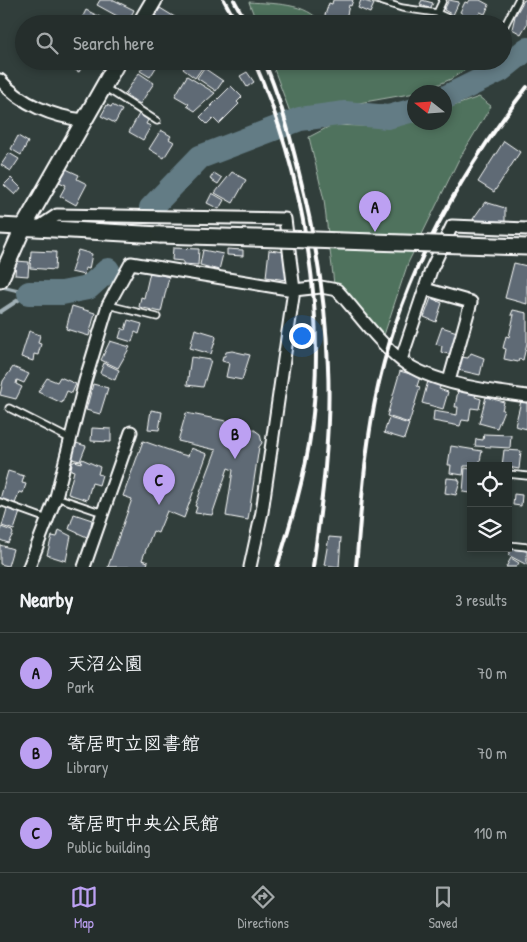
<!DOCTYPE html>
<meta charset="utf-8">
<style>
:root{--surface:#252e2c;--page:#2d3634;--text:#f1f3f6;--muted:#a3a8a9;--line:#424a48;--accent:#bca0f2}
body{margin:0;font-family:"Patrick Hand","Klee One",sans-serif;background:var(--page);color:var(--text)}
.controls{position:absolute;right:15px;bottom:15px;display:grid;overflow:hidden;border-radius:0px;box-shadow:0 2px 8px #0003}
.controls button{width:45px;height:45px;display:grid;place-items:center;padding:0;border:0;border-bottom:1px solid var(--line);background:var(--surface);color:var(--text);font:25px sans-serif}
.compass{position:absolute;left:407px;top:85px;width:45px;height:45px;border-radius:50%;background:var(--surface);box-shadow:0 2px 8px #0003;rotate:287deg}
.you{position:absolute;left:301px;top:335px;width:18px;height:18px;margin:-12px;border:4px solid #fff;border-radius:50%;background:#1a73e8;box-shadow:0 0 0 8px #1a73e833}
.badge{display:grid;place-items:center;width:32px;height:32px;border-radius:50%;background:var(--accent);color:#111;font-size:16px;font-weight:700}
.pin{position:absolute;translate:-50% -41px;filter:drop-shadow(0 1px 2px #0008)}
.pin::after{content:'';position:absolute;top:26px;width:18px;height:15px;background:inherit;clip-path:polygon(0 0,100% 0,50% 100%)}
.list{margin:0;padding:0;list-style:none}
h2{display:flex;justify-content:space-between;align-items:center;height:65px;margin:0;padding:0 20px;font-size:21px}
h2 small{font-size:16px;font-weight:400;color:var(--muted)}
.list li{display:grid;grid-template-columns:32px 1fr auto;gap:15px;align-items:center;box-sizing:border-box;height:80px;padding:0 20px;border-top:1px solid var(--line)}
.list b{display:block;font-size:19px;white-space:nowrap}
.list p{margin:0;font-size:16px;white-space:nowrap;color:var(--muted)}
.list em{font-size:16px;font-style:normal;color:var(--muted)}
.icon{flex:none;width:28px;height:28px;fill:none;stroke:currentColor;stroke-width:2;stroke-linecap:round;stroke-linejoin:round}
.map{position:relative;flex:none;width:527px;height:567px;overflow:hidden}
.search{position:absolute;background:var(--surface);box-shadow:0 2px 8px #0003;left:15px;right:15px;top:15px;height:55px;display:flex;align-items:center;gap:12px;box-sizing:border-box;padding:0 18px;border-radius:28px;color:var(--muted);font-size:19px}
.sheet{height:305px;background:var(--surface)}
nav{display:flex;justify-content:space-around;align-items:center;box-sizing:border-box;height:70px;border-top:1px solid var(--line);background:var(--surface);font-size:14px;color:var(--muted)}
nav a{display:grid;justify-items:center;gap:2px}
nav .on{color:var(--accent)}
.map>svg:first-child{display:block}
.green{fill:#50725d;stroke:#a8b8ae}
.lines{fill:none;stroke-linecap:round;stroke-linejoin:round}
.stream{stroke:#a1b0b6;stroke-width:4}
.river{stroke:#637c85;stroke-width:24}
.building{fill:#5e6b75;stroke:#fff}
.lane-casing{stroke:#fff;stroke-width:9}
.street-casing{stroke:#fff;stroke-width:15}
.secondary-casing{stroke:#fff;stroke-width:19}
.lane{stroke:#26332d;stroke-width:5.5}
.street{stroke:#26332d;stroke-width:11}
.secondary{stroke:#26332d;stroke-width:15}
.rail{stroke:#fff;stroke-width:4}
.secondary-bridge-casing{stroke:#fff;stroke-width:19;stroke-linecap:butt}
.secondary-bridge{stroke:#26332d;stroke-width:15}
</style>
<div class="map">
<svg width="527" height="567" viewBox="0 0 527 567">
<rect width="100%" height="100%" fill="#313e3b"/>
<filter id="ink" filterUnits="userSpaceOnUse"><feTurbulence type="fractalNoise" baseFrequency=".02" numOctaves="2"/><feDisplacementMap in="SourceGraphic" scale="10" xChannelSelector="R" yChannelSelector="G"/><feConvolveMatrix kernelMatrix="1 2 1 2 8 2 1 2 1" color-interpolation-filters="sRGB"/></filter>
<g filter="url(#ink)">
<path class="green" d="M249,2C273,4 307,2 322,24H257Z
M271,61H479L451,79L421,92L291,115Z
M479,97L491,106L458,161L408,263L384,335L343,290L334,284L324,200L309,137L332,125L390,127L414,119V122H444L445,109Z"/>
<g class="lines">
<path class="stream" d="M0,286L29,293
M0,312L29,293"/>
<path class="river" d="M444,98L501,70L527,49
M151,208L200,157L300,119L345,113L388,117L414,110
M29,293H62L88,288L108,270"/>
</g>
<path class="building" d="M100,0H114L134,10L128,22L97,5Z
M333,0H353L351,6L349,5L345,24L324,18L329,3L332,4Z
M361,0L374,4L370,13L358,8Z
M422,0L433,3L430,9L420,4Z
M449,0L459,2L453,15L444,10Z
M470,0H480L489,5L485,14L480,12L475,24L461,18L463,14L460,12L465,2L468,3Z
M524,0H527V24L521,34L512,29L515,16Z
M160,8L178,19L175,24H166L155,17Z
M86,10L104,19L102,24H79Z
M59,61H85L79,72Z
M141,61H160L150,77L140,71L143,67L139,64Z
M188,61H207L195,78L183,69Z
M204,68L223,81L216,91L197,78Z
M247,72L254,82L247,87L240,76Z
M139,73L154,83L140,104L125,94Z
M187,76L215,93L195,111L187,106L189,104L175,96Z
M231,86L242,97L237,102L239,104L219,124L213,118L207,124L200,117Z
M107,105L111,107L112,105L122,110L115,123L101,116Z
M139,114L148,120L146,124L151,126L143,140L129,132Z
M161,130L171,136L169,139L174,142L164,158L149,149Z
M18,136L28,142L21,155L11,149Z
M504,141L520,152L494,192L478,182Z
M9,153L19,159L11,171L1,165Z
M66,169L79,175L77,179L87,184L76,205L60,196L66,185L59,182Z
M232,172L246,180L233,203L215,193Z
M214,173L222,178L218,184L210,179Z
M11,178L21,188L15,195L4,185Z
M212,193L224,200L219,209L207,203Z
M485,202L505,208V224L476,223L473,219Z
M173,248L199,249L198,265L183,264V261L172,260Z
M227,249L243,250V256L227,255Z
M78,250L92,254L89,269L85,268L84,275L71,272Z
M203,250L223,254L219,270L200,265Z
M269,250L286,252L289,258L286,280L266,277Z
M31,251L56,252L55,270L30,268Z
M16,261L29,262L28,276L15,275Z
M514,263L527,266V304L505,298Z
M150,272L169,277L161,312L139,307L141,297L144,298Z
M431,298L442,303L436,322L424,317Z
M72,306L95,313L89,336L66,329Z
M513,310L527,313V343L523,360L519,359L518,362L504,359L506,349L503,348L506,336L509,337L514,315H511Z
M128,320L142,324L139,334L135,332L132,342L119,338L122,328L125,330Z
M442,327L460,333L452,355L441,352L442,346L436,344Z
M195,329L215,335L216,338L211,354L190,348Z
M29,331L40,335L38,343L41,344L38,355L34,354L33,361L21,357Z
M110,341L130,347L118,368L101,360Z
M232,351L250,355L242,380L226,377L229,363L222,361L223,356H225L226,352Z
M471,353L484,358L480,375L458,370L461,357L468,358Z
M191,357L211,360L203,387L187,385Z
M104,363L119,370L115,380L100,373Z
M13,367L29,374L24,383L17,380L16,384L22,387L16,399L0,395L3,381Z
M400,371L420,377L417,386L420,387L409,423L387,416Z
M60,377L76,384L72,393L67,391L62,403L38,392L47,378L57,382Z
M428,381L441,385L439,389L448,392L443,409L422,403Z
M93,384L108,388L100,414L86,410Z
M458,390L476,394L475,397L481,399L479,409L471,408L469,421L462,420L460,426L433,421L434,411L457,415L458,407H455Z
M486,397L504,402L502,410H504L497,428L479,423Z
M521,401H527V429L515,426Z
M151,410L162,412L159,430L148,429Z
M186,413L226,421L225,425L244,430L253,429L260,434L262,443L259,447L248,520L226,516L233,470L228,468L212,515L195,513L197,507L195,506L216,450L178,441Z
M389,418L409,424L404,439L384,433Z
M92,428L111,429V442L91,441Z
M484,434L511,435L510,448L475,446L476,439L483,440Z
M143,441L180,454L188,456L191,448L207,454L184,518L167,511L158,533L153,531L142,560L148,562L146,567H108L132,499L123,496Z
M76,443L86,446L80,461L72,459Z
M451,446L482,451L479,466H464L463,475L450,473L451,465H448Z
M504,450L521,451L519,469L502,466Z
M82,459L100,467L98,474L102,475L99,485L92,483L87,500L68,494L74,471L71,470L72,463L75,461L81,463Z
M465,468L471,469V493L463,492Z
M8,471L24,476L22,483L26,484L23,493L19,492L15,504L0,499Z
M447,478L458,479L460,482L456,495L445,493Z
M514,494L522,495L521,506L513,505Z
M7,509L20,512L14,530L2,526Z
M74,514L92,520L91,525L93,526L89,538L69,529Z
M1,527L12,531L13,534L8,543L0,540Z
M59,530L71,536L66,561L47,555L52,536L57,537Z
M329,537L341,538L339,567L324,565Z
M0,545L13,549L8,566L0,564Z
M512,549L527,551V565L508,555Z
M511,558L519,563L516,567H506Z"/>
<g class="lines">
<g class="lane-casing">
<path id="lane" d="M377,0L402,8L437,13L461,24
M437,13L443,0
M503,29L518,0
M104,87L157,121
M108,305L157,317
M9,408L70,439
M508,474L527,476
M56,497L103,513
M0,502L47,519
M508,545L527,547"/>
</g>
<g class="street-casing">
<path id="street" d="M0,80C21,104 53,117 84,120
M36,229L57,215L285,219L294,290L262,512L250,567
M425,289L471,302L449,381
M401,360L431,270L452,226L527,229
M29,567L56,497L85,381L108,305L131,263L294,290L321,287L337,290C358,313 378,342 402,361C433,384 490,391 527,396
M84,567L131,432"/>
</g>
<g class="secondary-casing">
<path id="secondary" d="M140,24L154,0
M0,226L160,235
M0,280L23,228L118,61"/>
</g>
<use href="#lane" class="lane"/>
<use href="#street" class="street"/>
<use href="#secondary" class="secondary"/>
<path class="rail" d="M224,0L237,24
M234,0L247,24
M254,61C303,172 327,311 311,431C305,477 291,522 277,567
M264,61C280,97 290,135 299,173C315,236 326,302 328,367C331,434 322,501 313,567
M356,567C361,512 364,456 375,401C398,284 454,181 527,87"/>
<g class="secondary-bridge-casing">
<path id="secondary-bridge" d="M160,235L527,247"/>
</g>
<use href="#secondary-bridge" class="secondary-bridge"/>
</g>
</g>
</svg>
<div class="controls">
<button><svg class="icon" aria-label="locate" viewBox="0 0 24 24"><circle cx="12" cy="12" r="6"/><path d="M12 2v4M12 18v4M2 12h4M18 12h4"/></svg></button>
<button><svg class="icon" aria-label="layers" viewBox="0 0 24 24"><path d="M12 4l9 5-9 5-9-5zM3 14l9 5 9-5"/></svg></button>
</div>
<svg class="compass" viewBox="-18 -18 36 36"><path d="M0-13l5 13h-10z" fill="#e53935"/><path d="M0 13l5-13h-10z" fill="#a3a8a9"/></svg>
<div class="you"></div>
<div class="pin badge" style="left:375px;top:232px">A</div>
<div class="pin badge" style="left:235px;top:459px">B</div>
<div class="pin badge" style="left:159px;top:505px">C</div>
<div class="search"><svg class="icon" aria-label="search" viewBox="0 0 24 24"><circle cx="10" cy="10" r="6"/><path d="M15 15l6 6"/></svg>Search here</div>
</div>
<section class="sheet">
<h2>Nearby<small>3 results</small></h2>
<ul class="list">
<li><span class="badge">A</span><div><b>天沼公園</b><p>Park</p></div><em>70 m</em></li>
<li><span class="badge">B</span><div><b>寄居町立図書館</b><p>Library</p></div><em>70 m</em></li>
<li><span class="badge">C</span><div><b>寄居町中央公民館</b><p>Public building</p></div><em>110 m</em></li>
</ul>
</section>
<nav>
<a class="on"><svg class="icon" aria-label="map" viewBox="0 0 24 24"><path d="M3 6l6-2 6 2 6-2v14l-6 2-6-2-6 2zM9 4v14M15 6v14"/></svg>Map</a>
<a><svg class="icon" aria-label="directions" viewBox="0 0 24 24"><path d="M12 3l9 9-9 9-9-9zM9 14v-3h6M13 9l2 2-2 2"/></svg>Directions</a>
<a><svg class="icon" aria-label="saved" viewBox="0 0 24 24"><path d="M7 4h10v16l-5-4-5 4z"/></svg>Saved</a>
</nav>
